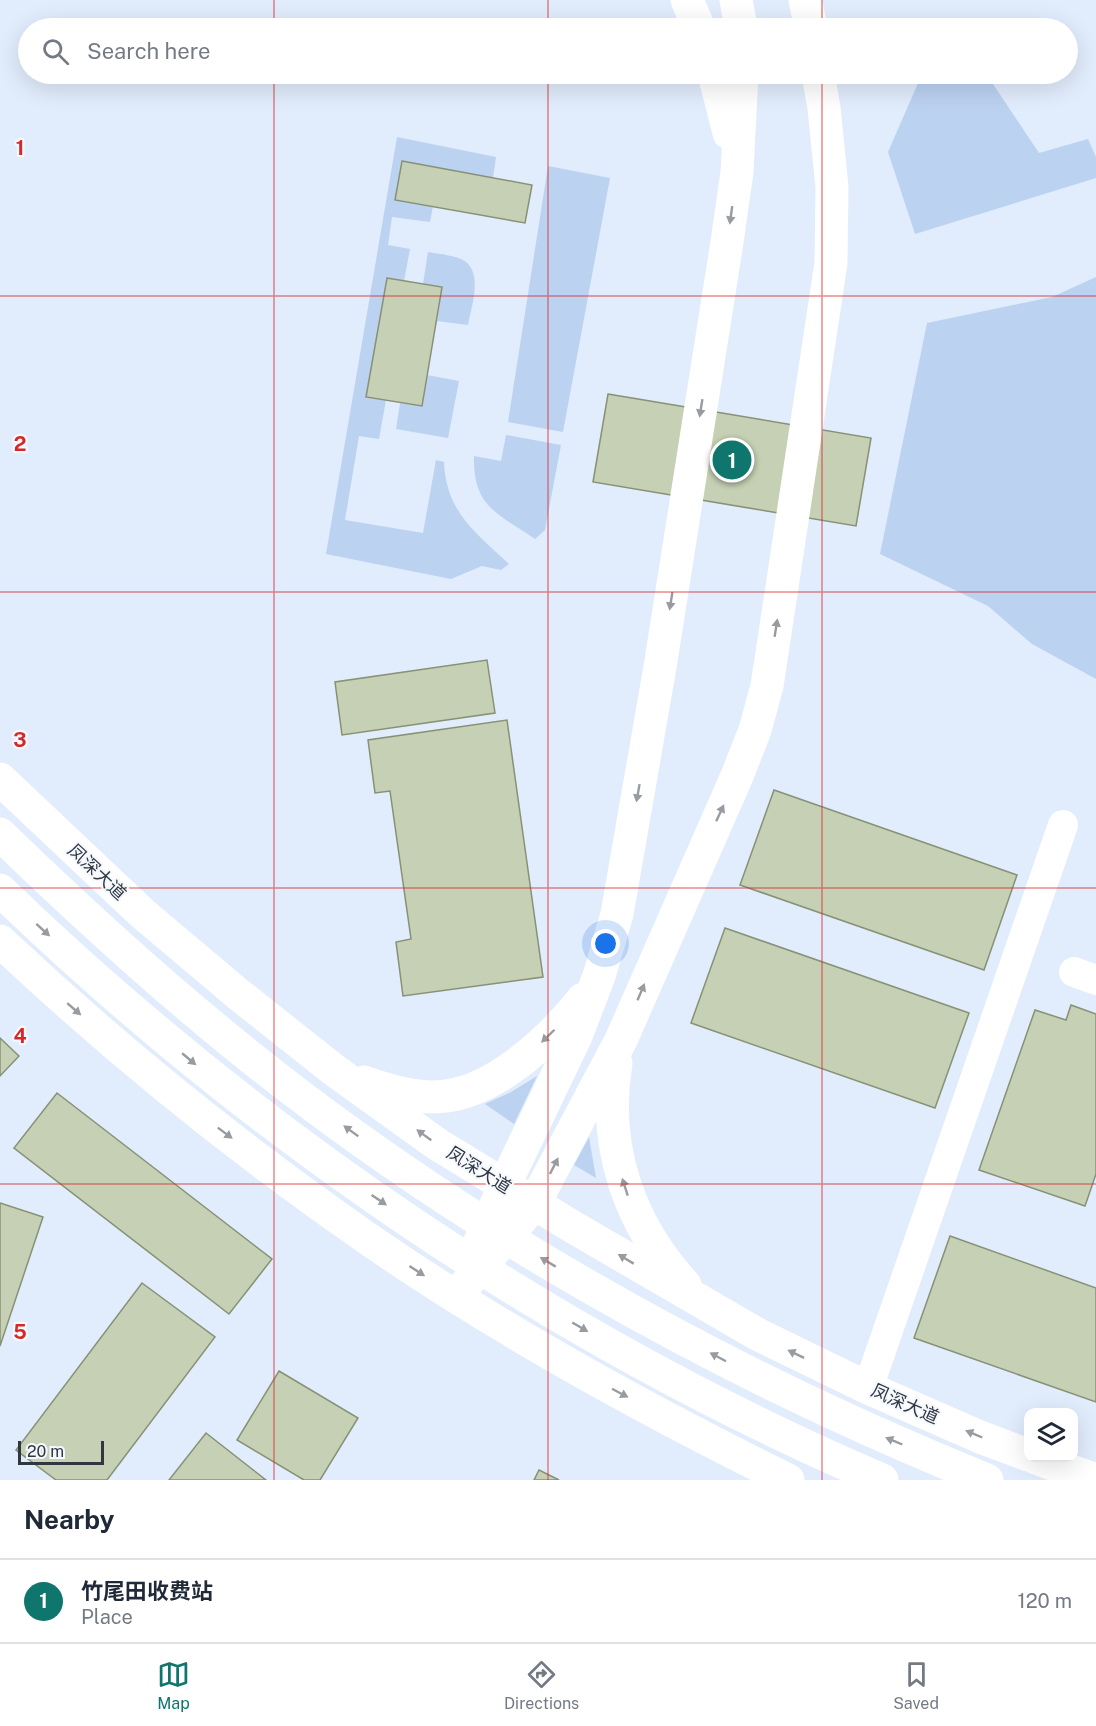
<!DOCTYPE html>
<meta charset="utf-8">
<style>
:root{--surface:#fff;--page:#f6f6f7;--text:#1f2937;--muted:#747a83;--line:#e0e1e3;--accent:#0f766e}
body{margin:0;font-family:"Public Sans","Noto Sans SC",sans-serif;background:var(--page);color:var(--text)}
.controls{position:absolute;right:18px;bottom:18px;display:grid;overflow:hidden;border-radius:12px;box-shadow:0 6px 24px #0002}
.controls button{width:54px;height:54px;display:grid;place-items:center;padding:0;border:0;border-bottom:2px solid var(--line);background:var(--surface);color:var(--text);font:30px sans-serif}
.scale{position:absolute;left:18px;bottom:15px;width:86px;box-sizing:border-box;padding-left:6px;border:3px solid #303741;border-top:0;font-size:16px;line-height:21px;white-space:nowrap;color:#303741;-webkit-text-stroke:4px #f5f9fe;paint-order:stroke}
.you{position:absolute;left:606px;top:944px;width:21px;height:21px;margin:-15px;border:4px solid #fff;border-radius:50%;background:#1a73e8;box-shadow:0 0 0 9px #1a73e833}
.badge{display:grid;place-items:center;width:39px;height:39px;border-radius:50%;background:var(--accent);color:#fff;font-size:20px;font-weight:700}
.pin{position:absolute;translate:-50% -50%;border:3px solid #fff;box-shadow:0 2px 6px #0006}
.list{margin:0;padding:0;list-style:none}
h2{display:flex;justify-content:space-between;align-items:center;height:78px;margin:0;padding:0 24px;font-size:26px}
h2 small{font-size:20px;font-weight:400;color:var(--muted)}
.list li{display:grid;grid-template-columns:39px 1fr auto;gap:18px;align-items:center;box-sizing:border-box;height:84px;padding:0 24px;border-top:2px solid var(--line)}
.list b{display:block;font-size:22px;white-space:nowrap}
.list p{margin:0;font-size:20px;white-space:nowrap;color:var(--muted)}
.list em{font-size:20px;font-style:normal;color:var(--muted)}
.icon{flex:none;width:33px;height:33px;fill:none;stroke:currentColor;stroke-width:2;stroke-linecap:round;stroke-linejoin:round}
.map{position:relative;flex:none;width:1096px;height:1480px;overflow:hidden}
.search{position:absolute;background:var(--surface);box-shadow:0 6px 24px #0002;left:18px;right:18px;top:18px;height:66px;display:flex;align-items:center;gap:15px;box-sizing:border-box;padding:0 21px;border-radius:33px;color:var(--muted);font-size:22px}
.sheet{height:162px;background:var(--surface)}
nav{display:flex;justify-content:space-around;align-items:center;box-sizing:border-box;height:84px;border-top:2px solid var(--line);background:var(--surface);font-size:16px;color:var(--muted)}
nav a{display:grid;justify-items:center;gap:3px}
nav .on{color:var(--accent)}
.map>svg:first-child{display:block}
.green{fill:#bcd2f1}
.building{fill:#c6d0b4;stroke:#879176;stroke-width:1.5}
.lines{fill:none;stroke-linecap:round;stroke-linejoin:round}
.minor{stroke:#fff;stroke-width:30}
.highway{stroke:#fff;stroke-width:33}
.oneway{fill:#989ba0}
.grid{fill:none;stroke:#d62828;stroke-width:1.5;stroke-opacity:0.55}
.labels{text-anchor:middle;stroke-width:4.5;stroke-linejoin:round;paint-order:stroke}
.street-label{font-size:18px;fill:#303741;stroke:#f5f9fe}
.grid-label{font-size:20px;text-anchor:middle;font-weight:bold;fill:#d62828;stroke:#f5f9fe;stroke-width:4.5;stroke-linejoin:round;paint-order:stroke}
</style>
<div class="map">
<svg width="1096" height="1480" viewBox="0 0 1096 1480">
<rect width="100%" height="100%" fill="#e1ecfc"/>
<path class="green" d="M922,74H952L993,84L1039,153L1088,139L1096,157V178L915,234L888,152Z
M397,137L496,157L493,178L402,161L433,206L430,222L392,217L388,245L410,249L404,281L387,278L366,397L386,400L379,439L359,436L345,520L423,533L436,460L444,462C446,512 475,532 509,564L501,570L482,566L451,579L326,554Z
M548,166L610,178L563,432L508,422Z
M428,252C439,254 451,255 461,259C485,270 471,307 468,325L437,321L442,287L423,284Z
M1096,277V679L1032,644L988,606L880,554L927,323L1052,297Z
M427,375L459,381L448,438L396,429L400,403L422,406Z
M506,435L561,445L545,530L535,539C497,513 473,507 474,456L501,461Z
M537,1076L514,1124L485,1104L511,1092Z
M589,1137L596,1178L574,1165Z"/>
<path class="building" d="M402,161L532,185L525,223L395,200Z
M387,278L442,287L422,406L366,397Z
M608,394L871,438L856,526L593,482Z
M487,660L495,713L342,735L335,682Z
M507,720L543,977L403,996L396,942L411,939L390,791L375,793L368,740Z
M774,790L1017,875L984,970L740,885Z
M725,928L969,1013L935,1108L691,1023Z
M1071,1005L1096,1014V1174L1085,1206L979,1170L1035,1010L1066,1020Z
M0,1038L19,1056L0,1076Z
M57,1093L272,1259L229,1314L14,1148Z
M0,1203L43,1217L0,1346Z
M950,1236L1096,1288V1402L914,1338Z
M142,1283L215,1337L107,1480H56L16,1450Z
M279,1371L358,1418L320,1480H304L237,1440Z
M206,1433L266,1480H169Z
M539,1470L559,1480H534Z"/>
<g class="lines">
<path class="minor" d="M1074,972L1096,980
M868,1388L1063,825"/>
<path class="highway" d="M687,0L699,28
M736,0L741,28
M805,0L811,28
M714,74L729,133
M0,779L142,913L238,994L334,1070L437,1144L573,1227L757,1334L868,1388L980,1437L1028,1455
M0,834C70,902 142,968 217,1030C445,1219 713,1369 987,1480
M0,890C255,1136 556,1340 882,1480
M0,941C117,1051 242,1152 374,1243C505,1333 646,1410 788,1480
M616,1063C602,1146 629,1224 685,1285
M364,1082C389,1091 419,1100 446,1096C497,1090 552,1038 583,999
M471,1262L504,1186L576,1036L599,976L617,914L660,667L727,242L737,172L742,74
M456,1296L534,1204L621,1040L737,776L755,730L767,686L831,263L832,187L824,108L818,74
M1036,1458L1096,1480"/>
</g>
<defs><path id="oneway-solid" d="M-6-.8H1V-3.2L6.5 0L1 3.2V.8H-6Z" transform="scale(1.5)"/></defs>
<g class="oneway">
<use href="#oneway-solid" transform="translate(731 215) rotate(98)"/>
<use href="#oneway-solid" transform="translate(701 408) rotate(99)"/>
<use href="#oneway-solid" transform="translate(671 601) rotate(99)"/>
<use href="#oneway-solid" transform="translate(776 628) rotate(-81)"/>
<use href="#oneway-solid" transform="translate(638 793) rotate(100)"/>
<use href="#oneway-solid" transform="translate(720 813) rotate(-65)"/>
<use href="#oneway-solid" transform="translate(43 930) rotate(42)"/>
<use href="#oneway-solid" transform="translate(641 992) rotate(-67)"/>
<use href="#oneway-solid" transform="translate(74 1009) rotate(41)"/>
<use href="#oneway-solid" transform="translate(548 1036) rotate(136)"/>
<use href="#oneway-solid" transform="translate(189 1059) rotate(40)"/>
<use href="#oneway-solid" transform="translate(351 1131) rotate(-144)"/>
<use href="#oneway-solid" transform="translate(225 1133) rotate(37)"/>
<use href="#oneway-solid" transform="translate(424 1135) rotate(-144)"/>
<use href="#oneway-solid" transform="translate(554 1166) rotate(-63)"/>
<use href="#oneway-solid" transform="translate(625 1187) rotate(-108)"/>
<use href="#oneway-solid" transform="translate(379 1200) rotate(34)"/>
<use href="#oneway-solid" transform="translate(626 1259) rotate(-149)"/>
<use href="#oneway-solid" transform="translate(548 1262) rotate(-149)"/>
<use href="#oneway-solid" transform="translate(417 1271) rotate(33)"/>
<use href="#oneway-solid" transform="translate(580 1327) rotate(30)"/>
<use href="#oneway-solid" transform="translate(796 1354) rotate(-154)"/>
<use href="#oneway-solid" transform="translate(718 1357) rotate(-152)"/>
<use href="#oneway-solid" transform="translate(620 1393) rotate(28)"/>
<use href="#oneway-solid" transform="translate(974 1434) rotate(-157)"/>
<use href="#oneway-solid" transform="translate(894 1441) rotate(-157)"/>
</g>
<path class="grid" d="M274,0V28M548,0V28M822,0V28M274,74V1480M548,74V1480M822,74V1480M0,296H1096M0,592H1096M0,888H1096M0,1184H1096"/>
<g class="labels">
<g class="street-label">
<text transform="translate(97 872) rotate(43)" y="6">凤深大道</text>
<text transform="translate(479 1170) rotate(32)" y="6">凤深大道</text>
<text transform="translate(905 1404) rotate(24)" y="6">凤深大道</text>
</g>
</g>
<g class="grid-label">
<text x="20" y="155">1</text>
<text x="20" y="451">2</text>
<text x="20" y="747">3</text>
<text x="20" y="1043">4</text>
<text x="20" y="1339">5</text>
</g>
</svg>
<div class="controls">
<button><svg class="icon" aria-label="layers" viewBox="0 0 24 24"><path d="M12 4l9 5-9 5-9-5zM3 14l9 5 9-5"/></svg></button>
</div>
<div class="scale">20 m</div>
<div class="you"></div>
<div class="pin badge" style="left:732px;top:460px">1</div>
<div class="search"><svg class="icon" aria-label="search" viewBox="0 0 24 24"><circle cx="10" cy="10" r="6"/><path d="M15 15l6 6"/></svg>Search here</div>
</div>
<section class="sheet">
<h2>Nearby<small></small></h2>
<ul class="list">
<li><span class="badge">1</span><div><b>竹尾田收费站</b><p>Place</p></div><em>120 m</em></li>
</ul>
</section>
<nav>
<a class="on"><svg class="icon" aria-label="map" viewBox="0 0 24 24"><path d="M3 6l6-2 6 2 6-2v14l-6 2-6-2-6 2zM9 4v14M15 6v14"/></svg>Map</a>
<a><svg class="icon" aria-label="directions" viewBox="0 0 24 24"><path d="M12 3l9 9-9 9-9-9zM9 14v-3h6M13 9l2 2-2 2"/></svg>Directions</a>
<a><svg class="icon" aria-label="saved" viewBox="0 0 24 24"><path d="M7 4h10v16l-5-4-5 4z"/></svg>Saved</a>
</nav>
